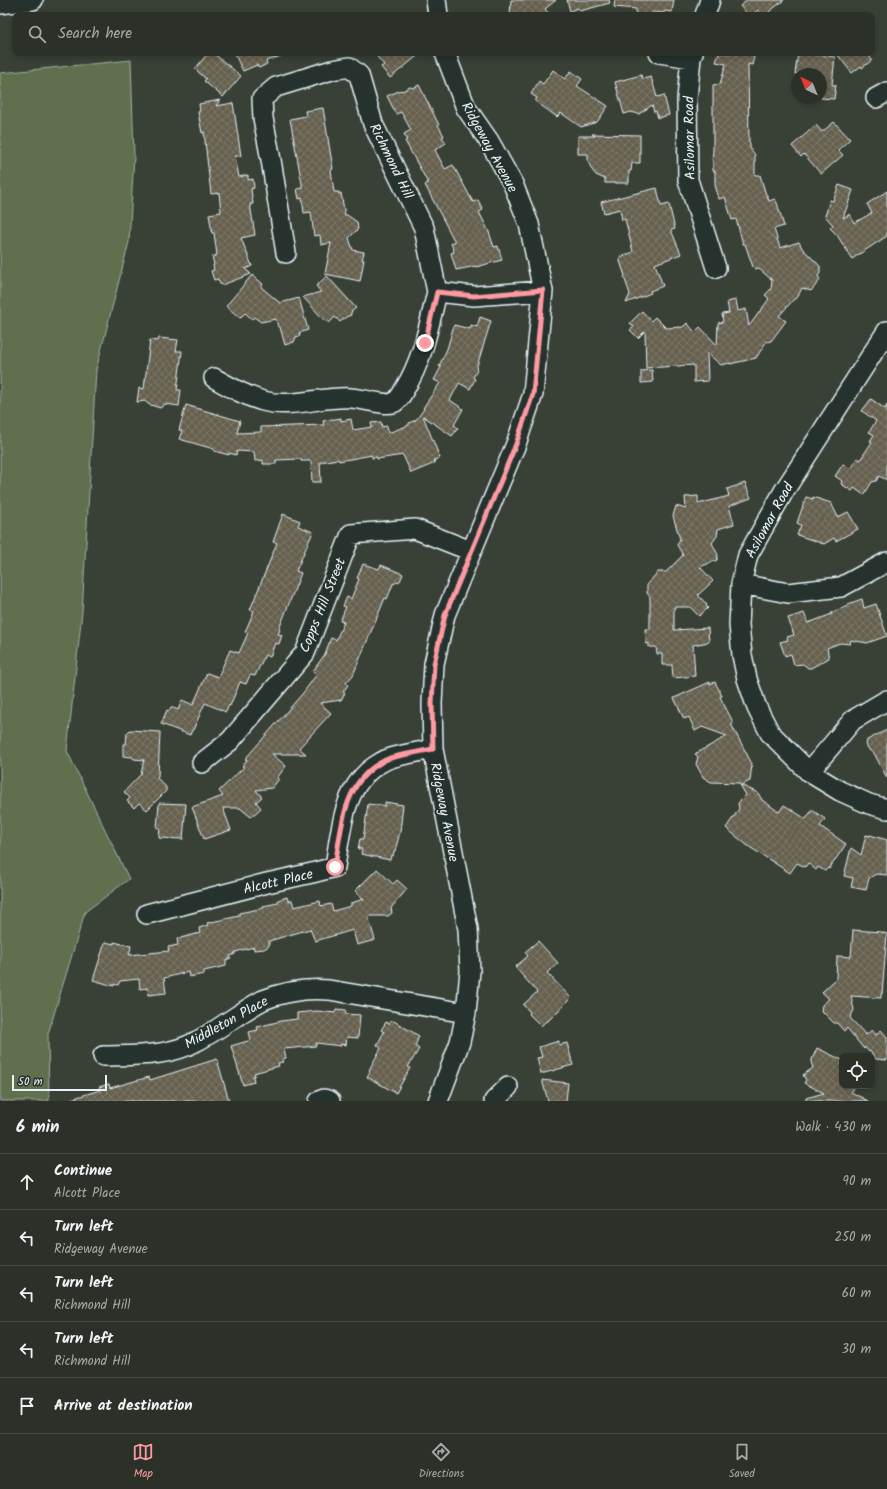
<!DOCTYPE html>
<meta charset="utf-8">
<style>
:root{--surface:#2b3129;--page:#333931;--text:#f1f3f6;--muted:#a6a9a8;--line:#474c46;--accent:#ff9aa2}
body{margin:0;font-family:Kalam,sans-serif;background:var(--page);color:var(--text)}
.controls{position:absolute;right:12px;bottom:12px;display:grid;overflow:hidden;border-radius:8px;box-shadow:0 2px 6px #0003}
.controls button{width:36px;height:36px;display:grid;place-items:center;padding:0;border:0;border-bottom:1px solid var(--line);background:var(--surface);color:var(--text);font:20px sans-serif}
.compass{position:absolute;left:791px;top:68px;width:36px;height:36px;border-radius:50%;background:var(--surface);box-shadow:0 2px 6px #0003;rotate:317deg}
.scale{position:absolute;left:12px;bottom:10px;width:95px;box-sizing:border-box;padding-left:4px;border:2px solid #e8f1f8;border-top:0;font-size:11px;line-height:14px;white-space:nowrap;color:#e8f1f8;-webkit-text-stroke:3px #26332d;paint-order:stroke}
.stop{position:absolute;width:12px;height:12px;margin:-9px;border:3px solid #ff9aa2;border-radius:50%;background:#fff}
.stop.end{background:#ff9aa2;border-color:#fff;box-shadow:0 1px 4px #0008}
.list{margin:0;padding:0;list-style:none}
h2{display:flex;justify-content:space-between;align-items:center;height:52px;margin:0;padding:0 16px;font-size:17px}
h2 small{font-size:13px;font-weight:400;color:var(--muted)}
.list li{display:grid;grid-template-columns:26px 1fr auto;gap:12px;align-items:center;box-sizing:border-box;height:56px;padding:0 16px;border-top:1px solid var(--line)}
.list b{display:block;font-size:15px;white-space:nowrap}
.list p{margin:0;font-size:13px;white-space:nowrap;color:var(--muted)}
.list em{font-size:13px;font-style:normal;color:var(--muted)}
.icon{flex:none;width:22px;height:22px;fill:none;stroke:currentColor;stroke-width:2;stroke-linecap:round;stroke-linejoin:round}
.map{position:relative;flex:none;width:887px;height:1101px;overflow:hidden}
.search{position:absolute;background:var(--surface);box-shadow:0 2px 6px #0003;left:12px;right:12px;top:12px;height:44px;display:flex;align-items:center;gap:10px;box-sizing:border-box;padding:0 14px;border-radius:8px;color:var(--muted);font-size:15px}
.sheet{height:332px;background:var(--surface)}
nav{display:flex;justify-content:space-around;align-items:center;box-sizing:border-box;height:56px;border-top:1px solid var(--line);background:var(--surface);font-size:11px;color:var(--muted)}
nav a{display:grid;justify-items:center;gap:2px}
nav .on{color:var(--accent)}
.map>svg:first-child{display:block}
.grass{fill:#606f50;stroke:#a4b0a4}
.building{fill:url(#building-cross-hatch);stroke:#e8f1f8}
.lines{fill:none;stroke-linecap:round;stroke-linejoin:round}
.minor-casing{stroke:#e8f1f8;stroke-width:22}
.minor{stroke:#26332d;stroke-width:19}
.route{stroke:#ff9aa2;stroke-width:5}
.labels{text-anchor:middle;stroke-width:4;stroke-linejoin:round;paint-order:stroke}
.street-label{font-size:14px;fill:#e8f1f8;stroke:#26332d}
</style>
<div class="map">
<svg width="887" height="1101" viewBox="0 0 887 1101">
<defs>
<pattern id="building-cross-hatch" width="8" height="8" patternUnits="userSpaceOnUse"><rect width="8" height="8" fill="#66614f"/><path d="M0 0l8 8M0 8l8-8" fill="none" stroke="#7c7869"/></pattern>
</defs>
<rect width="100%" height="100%" fill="#394137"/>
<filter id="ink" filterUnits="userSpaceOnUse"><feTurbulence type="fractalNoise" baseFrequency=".025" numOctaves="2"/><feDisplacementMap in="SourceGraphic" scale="8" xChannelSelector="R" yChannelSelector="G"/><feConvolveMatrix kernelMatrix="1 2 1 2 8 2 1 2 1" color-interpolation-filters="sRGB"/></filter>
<g filter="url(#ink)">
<path class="grass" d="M131,60L134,156L129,242L96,370L82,612L67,751L129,879L85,912L48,1034L49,1101H0V73Z"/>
<path class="building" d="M511,0H556L545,9L550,15H510Z
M567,0H609L610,3L580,11L578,8L570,11Z
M615,0H674L672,12L664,11V13L653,12L652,15H636V9L614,7Z
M747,0H784L765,15H762L758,10L752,15H748L740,6Z
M208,53H213L241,76L223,97L204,81L206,79L195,69Z
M234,53H283L284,55L266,61L267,64L259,68L257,65L243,71Z
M374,53H421L390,78L381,67L384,65Z
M719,53H755L752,65L748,64L749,142L750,143V148L755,155V175H760L766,195H767L769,201L775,199L777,203L784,226L774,229L780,248L799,242L802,248L820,266V273L818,276L820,280L811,291L802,288L797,298L794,299L779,316L786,321L771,341L766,342L756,358L730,364V363L721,365L707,353L708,381L694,382V365L646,368L645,331L638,338L630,330L634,327L630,323L642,311L651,321L655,317L666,328L683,327L687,323L695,332L700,327L717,345L718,323L723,322L722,314L729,313L727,302L736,300L738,311L746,309L749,326L769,299L765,295L771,289L772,280L758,268L755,269L753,267L745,244H743L736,219L732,220L725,197L719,199L715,185V171H713V161H712L713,151V85L720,84L726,64L716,62Z
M798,53L835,57L832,85H836L834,99L821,98V74H795Z
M836,53H867L872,60L862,68L861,66L852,73Z
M553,70L565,79L571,71L582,79L577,86L608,106L597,122L581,127L561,113L557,117L535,101L537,98L531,94L539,81L543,84Z
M641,75L643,79L651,77L657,97L664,95L669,115L658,118L656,111L654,112L652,105L639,114L631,112L624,114L615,82Z
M419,85L439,125H438L444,136L442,137L446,143L435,150L445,169L453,165L473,202L478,200L483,210L479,212L489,232L494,247L498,246L502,260L476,267V266L456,270L451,253L454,252L451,243L455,242L425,185L428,183L405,141L407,140L404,134L411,130L401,112L396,114L387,96L401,90L402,91L410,87L413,88Z
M220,100L216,106L233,103L241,156H235L239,177L248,175V180L253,179L254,188L251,189L253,204H250L255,235L241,238L252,266L245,269L251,274L222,285L220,284L218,279L214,280L211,271L214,270L213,265L214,264L212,257L217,255L214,233H212L209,214L221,212L219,193L211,194L204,132L202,133L198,112L200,111L199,104Z
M323,108L333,169L331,170L334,192H339V194L341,193L345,215H347L357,222L358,229L349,238L353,250L364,252L362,260H364L360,281L325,274L331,243L321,245L320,235L314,236L311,212L304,213L302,198L299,199L297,189L302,188V184L290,119L306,116L305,111Z
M834,122L850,139L838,150L843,155L821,174L804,154L801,157L792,146L816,125L822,132Z
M592,134L640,135V163H632L631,171H629V183H605V179L596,175L592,170L588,161V154H578V136H595Z
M839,185L853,190L843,218L850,214L854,223L872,213L867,204L887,191V236L852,259L837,235L830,228L833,225L825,216L830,200L833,201Z
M657,188L661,206L669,204L675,229L671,230L681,254L655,264L663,286L650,291L651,293L626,303L630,294L624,277L625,276L619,258L633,252L625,219L622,220L620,209L604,213L601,202Z
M252,275L263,284L261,287L280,303L299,298L308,330L299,333L300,336L296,337L294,342L285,345L280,327H278L276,319L261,322L254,317L252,319L245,313L240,318L226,306Z
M327,276L356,308L351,312V315L346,317L340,322L335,317L329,323L326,320L325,321L303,297L321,292L316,286Z
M480,317L491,321L476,369L477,370L473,378L475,379L470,389L459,383L450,400L463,409L454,425L458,428L452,436L423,416L440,458L434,460L435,463L411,473L403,455L377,459V457L372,458V455L339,461L338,459L320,462L321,482H312L311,461H301V459L276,460V464H263V460L255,461L254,452L237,451L236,455L229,453V455L214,451V449L179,439L182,431L179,430L186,405L240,421L237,433L261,432V427L324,425L323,421L341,418V421L351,419L353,430L372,427L371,423L381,422L382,427L387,426L388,433L409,425V423L416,420L424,409L423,408L440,383L434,380L441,367L439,366L447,349L454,325L470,329L471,325L477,327Z
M159,338L178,340L176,351H182L177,390H181L179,406L165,404L160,408L148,404L145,401L137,402L139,388L144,389L150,340L158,341Z
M652,370L653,382L641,383V371Z
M871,399L885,409L887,405V480L879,476L876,481L872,482L864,495L854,488L852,491L841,484L842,481L835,476L843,464L851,469L857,458L860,460L872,442L870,441L874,435L869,432L876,421L862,411Z
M745,483L751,498L729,506L734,524L718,529L717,536L712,543L718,555L717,560L700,567L713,581L698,595L707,605L706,606L708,608L699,616L690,607H674V630L708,628L709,642L693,645L695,676L673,678L672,665H662V654H657L656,647H649V643L646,644L645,629H650V597L647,593V584L658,572H666L683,555L677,545L680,539L673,516L676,506L686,509L685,497L698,496V504L729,496L727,489Z
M806,497L813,499V497L831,503L838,517L848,512L858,529L836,541L834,538L824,544L797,535L801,525L797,523Z
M283,514L300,521L298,526L313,532L296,571L301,573L279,629L280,630L278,634L282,635L279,644L275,643L270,657L265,655L255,676L250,675L246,684L240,682L230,706L229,705L226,712L205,703L193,730H192L190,735L161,724L167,710L169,711L171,707L178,710L182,700L193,705L207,673L218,677L230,650L239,653L248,633L245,632L254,611L250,610L277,543L273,542Z
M363,564L379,569L381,565L403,574L400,581L393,584L387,599L385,598L353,675L346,683L348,685L343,692L345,693L341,700L320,703L331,713L299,748L306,754H272L286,766L277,778L279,779L272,788L256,790L262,797L256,802L261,808L251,817L240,808H223L231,830L204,839L192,807L223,796L219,791L244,767L242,766L247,760L245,759L303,693L317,674L313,671L325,654L331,638L336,640L344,622L340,621L346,607L343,606L347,597L351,599L359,579L357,578Z
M862,599L864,608L876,604L887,636L867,643L851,640L850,644L840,643L827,648L829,658L811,668H808L803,664L794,665L791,654L785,656L780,642L788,640L787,637L794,635L788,618L804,613L808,623L832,614V612L848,606V604Z
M710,682V684L715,682L722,696L720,697L732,720L733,724H731L752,764L750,781L741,785L758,793L762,800L779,812L784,805L806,819L812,810L825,819L820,826L846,844L829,869L828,868L825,871L818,867L816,870L808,863L805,867L797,863L790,873L748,846L726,828L739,809L738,803L746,795L739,783L711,782L703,777L696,764L698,757L695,754L727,736L702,727L695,731L689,717L684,719L674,698Z
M130,730L160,732L158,777L157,778L166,787V791L147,810L139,803L134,808L127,801L130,798L124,792L141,774L144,760L134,759L132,757L123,756V744H126L127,733Z
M887,730V778L874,753L870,751L866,745L867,740Z
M385,802L403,805L400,832L395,851H394L393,856L391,855L390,860L361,854L362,849H358L360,839H363L368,804L385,806Z
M159,803L186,804L183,839L159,838L160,828H157Z
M866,835L870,836V835L887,840V875L876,874L869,878L866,890L851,887L853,878L844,876L851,848L861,855Z
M377,869L393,884L397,880L407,889L391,908L392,913L388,916H368L375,940L357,945L353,930L315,941L310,929L269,941V946L264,949L254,950V947L235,952V954L230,956L231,958L226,960V966L204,971V974L189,977L188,972L164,978L166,993L148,995L147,988L140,989L139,979L120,981L118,985L114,984V986L93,980L105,942L114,944V942L131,946L129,955L169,951L168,947L178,945L177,939L200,933L199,928L208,925L207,923L239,916V913L264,908L263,906L278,903V900L287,897L288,901L292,900L294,907L320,901L321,906L331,904L333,911L351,906V903L364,899L355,891Z
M853,930L881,932L887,934L882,994H881V998L851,996L854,1010L850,1018L866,1035L872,1030L876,1035L881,1030L887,1037V1060L876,1059L870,1051L869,1052L865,1047L864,1049L847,1028L844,1031L837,1023H834L821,1010L822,1005L829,999L822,992L836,979L837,956L851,957Z
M538,941L558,963L547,973L571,998L547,1022L546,1021L541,1026L529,1014L530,1012L523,1005L537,992L515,967L528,956L525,952Z
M336,1009L346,1010L345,1014L360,1015L358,1038L347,1037L346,1045L341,1044V1046L316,1043V1046L284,1049L286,1058L282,1059L283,1062L278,1063L279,1066L254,1073L255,1075L253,1076L254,1082L243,1085L231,1046L251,1040L249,1032L258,1030L257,1027L281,1021L297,1019V1013L317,1011L335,1013Z
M392,1020L419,1036L415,1046L419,1049L408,1067L410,1068L396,1093L367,1077L370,1071L369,1070L381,1048L377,1045L384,1032L381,1030L386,1022L389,1024Z
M559,1041V1045L567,1043L573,1065L541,1074L537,1058L542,1057L539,1047Z
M817,1048L842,1060V1086H854L851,1092L868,1101H806V1098L824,1093L804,1083L806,1080L803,1075L813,1068L811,1062Z
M217,1059L229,1101H72L71,1099L100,1090L99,1087L109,1084L110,1088L149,1077L150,1080Z
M542,1080L568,1083L566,1101H548Z"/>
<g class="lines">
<g class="minor-casing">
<path id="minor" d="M436,0L438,15
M0,4L33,0
M705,15L710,0
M659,53L691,58
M693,53L691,58L687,99L688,180L716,268
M876,98L887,92
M286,253L271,160L263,118L262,99L276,87L332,70L349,67L359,75L373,124L424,228L437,292
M887,331L784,491L748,555L741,584L739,625L742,655L747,679L757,708L770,733L809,772L840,791L869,804L887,809
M214,378C230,387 245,396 263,401C292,409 321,396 351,398C361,398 388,407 395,402C399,399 402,394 404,390C423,360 429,325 437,292L474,296L543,291
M741,584L788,593L841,587L887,562
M202,763L230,741L305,653L351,534L415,529L471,551
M809,772L853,720L887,700
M147,914L267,883L312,873L335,867C341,829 343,784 380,763C383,761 387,759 391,758C404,754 419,752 433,749
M103,1056C134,1055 169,1057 197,1041C220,1029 240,1012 263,1000C283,992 307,988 329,990L466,1013
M319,1101L324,1099L330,1101
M438,1101L460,1042L466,1013L470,971L468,929L433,749L432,704L434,664L445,615L516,444L533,394L543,291L529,224L513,184L489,141L466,108L445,53
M494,1101L508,1087"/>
</g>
<use href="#minor" class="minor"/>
</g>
</g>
<g class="lines" filter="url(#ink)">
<path class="route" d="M335,867C341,829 343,784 380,763C383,761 387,759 390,758C404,754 419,752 433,749L432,704L434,664L445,615L516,444L533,394L543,290L474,296L437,292L425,343"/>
</g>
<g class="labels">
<g class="street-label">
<text transform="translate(689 138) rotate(-91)" y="5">Asilomar Road</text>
<text transform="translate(490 147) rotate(61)" y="5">Ridgeway Avenue</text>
<text transform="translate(392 161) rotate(64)" y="5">Richmond Hill</text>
<text transform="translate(769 520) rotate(-61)" y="5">Asilomar Road</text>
<text transform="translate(322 605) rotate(-68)" y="5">Copps Hill Street</text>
<text transform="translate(445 812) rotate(79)" y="5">Ridgeway Avenue</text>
<text transform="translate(278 881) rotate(-13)" y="5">Alcott Place</text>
<text transform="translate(226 1022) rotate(-29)" y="5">Middleton Place</text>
</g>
</g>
</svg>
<div class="controls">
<button><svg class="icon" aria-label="locate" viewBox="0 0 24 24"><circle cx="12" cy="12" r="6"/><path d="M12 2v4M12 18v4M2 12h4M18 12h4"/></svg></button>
</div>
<svg class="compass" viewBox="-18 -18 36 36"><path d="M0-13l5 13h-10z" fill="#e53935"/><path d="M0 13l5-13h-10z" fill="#a6a9a8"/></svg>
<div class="scale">50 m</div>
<div class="stop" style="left:335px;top:867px"></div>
<div class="stop end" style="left:425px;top:343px"></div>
<div class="search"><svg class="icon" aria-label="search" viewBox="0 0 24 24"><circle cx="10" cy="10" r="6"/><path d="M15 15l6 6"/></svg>Search here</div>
</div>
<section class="sheet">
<h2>6 min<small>Walk · 430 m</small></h2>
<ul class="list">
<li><svg class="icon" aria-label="ahead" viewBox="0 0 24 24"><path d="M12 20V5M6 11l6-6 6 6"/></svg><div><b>Continue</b><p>Alcott Place</p></div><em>90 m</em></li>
<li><svg class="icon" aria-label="left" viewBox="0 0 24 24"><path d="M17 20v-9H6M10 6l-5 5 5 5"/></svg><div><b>Turn left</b><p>Ridgeway Avenue</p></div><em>250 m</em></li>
<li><svg class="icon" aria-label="left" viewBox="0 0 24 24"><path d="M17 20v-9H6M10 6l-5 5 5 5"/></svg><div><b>Turn left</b><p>Richmond Hill</p></div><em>60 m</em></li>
<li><svg class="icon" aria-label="left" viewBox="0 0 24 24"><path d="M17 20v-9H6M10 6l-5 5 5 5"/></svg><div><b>Turn left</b><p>Richmond Hill</p></div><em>30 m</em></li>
<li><svg class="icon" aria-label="arrive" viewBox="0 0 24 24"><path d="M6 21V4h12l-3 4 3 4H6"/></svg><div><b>Arrive at destination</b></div></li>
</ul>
</section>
<nav>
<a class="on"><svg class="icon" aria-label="map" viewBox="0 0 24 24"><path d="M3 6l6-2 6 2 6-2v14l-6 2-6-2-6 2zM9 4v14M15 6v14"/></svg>Map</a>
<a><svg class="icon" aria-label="directions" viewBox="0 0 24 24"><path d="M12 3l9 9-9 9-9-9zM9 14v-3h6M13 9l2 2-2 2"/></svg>Directions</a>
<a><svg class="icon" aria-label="saved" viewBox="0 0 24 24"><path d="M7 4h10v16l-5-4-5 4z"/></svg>Saved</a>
</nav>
